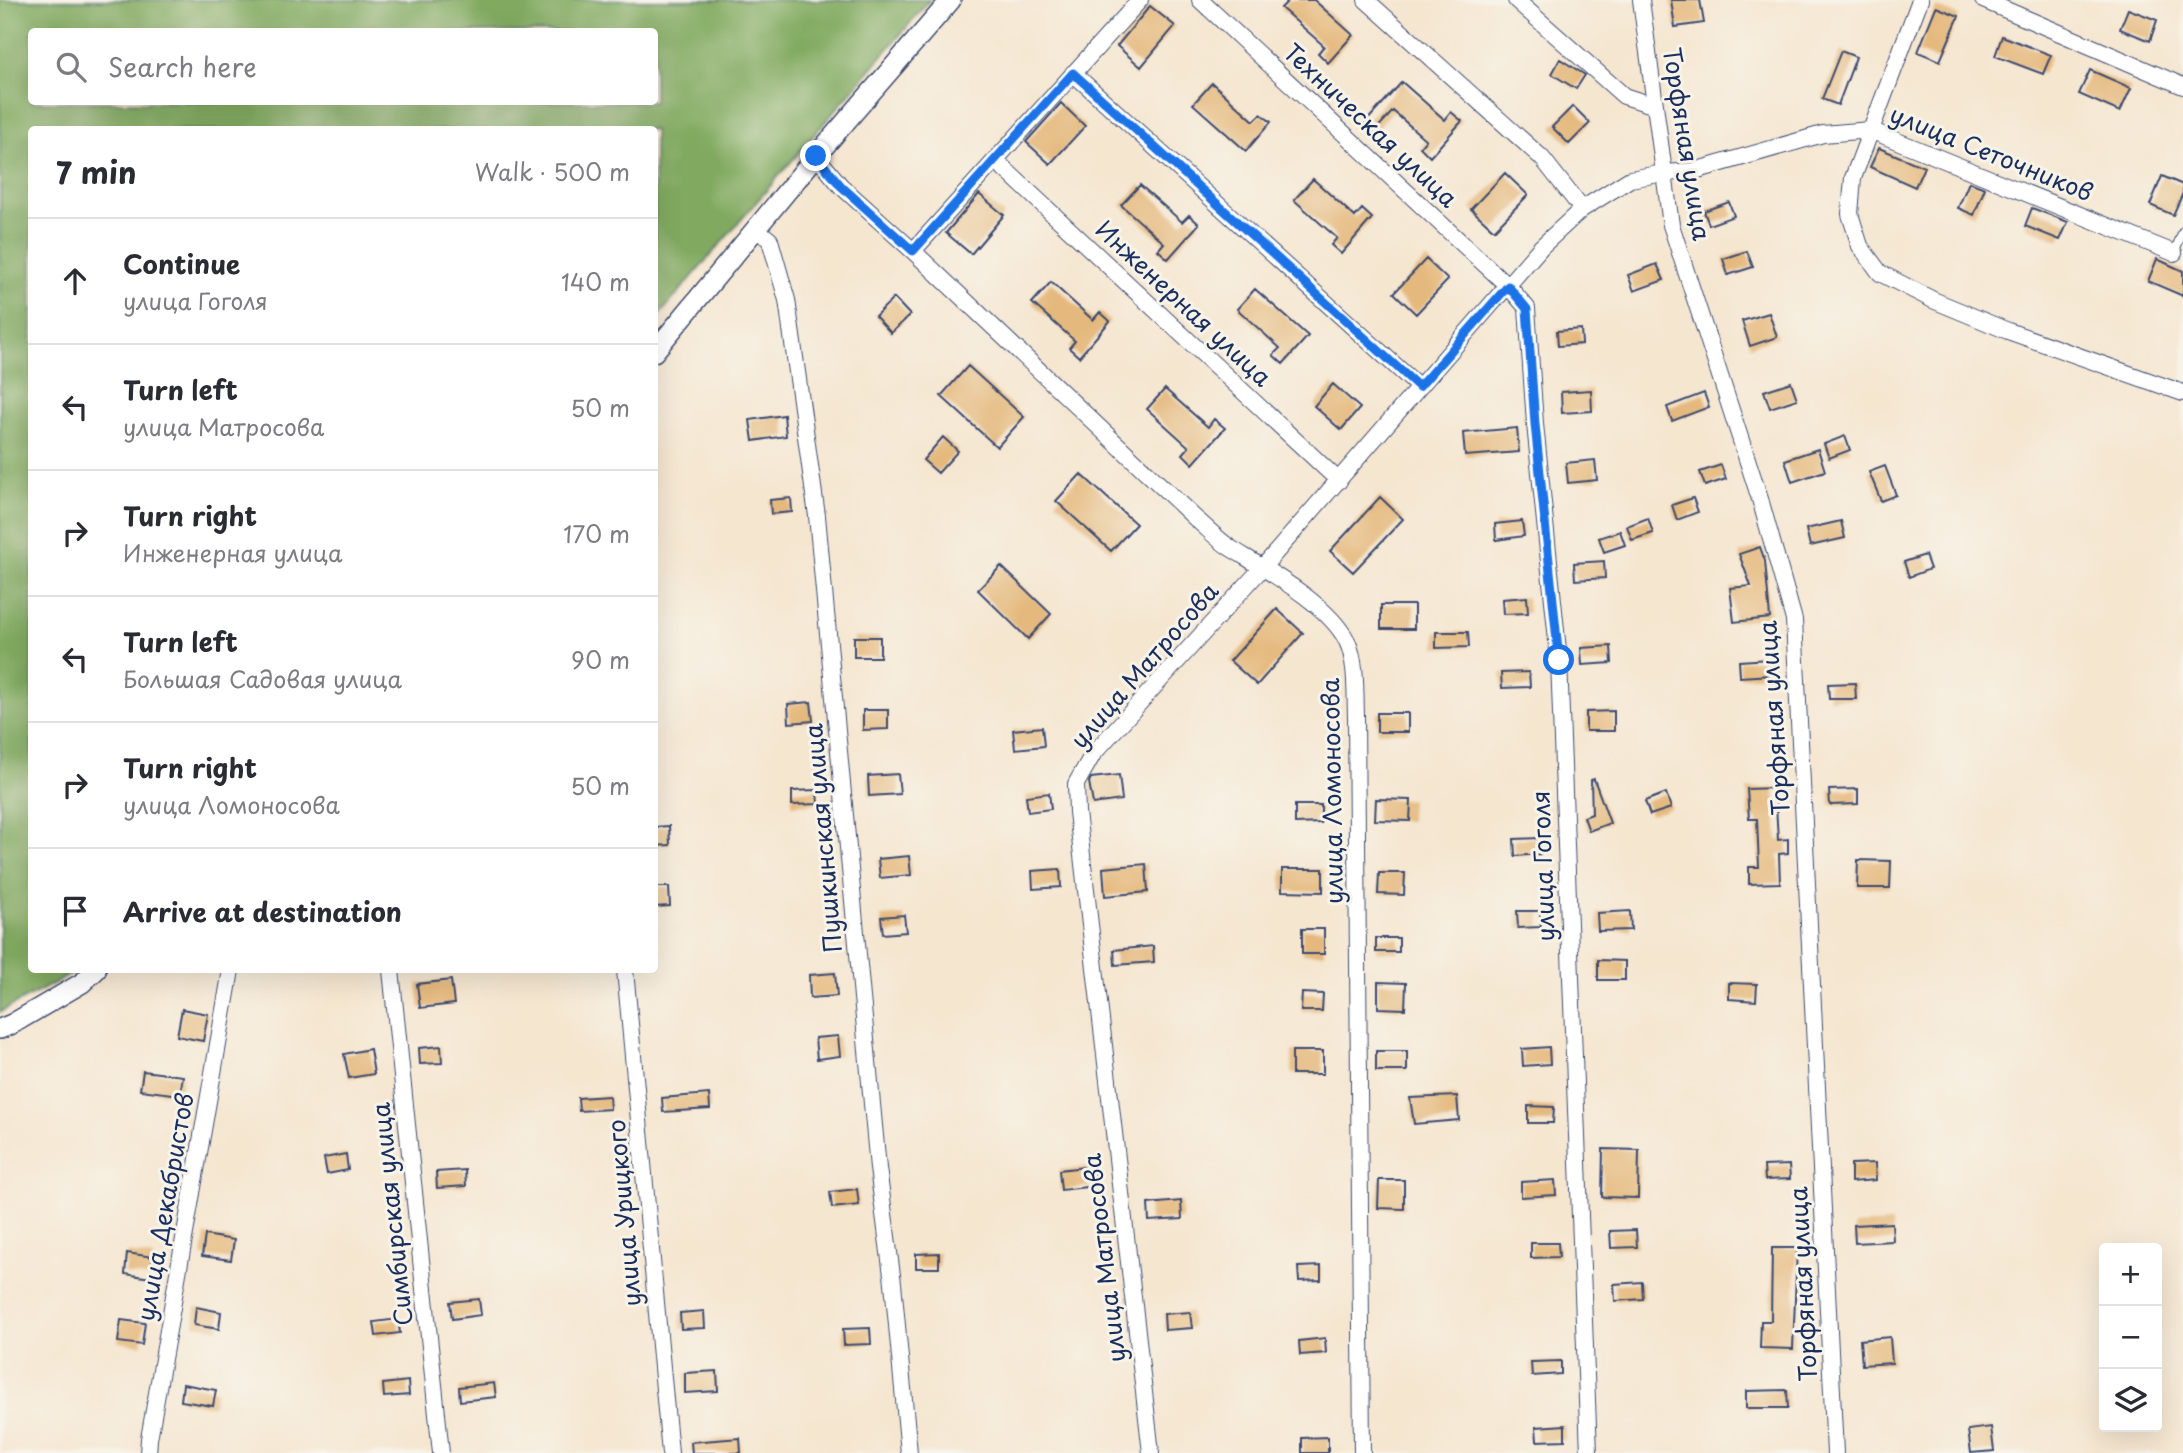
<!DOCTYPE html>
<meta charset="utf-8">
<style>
:root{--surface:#fff;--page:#f2f2f3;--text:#2b2b33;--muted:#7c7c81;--line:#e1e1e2}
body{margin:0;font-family:"Playpen Sans",sans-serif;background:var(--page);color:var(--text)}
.controls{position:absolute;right:21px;bottom:21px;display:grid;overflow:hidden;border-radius:7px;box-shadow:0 7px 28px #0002}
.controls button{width:63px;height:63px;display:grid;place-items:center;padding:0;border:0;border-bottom:2px solid var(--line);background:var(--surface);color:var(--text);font:35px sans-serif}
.stop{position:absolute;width:21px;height:21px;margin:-16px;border:5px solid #1a73e8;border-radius:50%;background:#fff}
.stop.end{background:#1a73e8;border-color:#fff;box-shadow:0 2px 7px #0008}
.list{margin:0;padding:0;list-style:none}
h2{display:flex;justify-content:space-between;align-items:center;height:91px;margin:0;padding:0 28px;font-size:30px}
h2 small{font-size:23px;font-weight:400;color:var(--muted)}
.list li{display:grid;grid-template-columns:46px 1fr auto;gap:21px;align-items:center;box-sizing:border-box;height:126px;padding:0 28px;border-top:2px solid var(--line)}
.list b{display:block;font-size:26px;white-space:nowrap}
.list p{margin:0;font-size:23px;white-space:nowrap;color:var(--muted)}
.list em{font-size:23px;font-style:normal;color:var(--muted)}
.icon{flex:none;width:38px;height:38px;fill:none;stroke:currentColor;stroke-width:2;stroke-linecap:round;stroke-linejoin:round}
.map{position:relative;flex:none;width:2183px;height:1453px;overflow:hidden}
.search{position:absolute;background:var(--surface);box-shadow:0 7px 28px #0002;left:28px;top:28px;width:630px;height:77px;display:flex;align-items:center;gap:18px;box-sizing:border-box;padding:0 24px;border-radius:7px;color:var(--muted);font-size:26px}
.panel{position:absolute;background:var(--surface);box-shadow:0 7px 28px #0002;left:28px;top:126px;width:630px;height:847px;border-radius:7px}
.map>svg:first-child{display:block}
.forest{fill:#81aa61;stroke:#4e6c60;stroke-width:2;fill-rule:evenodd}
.building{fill:#e5b97e}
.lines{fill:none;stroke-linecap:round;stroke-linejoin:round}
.service-casing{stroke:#3c4a6f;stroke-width:10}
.minor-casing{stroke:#3c4a6f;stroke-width:18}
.tertiary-casing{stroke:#3c4a6f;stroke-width:22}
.service{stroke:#fff;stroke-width:8}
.minor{stroke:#fff;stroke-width:16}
.tertiary{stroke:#fff;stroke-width:19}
.route{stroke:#1a73e8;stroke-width:9}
.labels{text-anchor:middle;stroke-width:6;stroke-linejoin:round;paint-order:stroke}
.street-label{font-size:24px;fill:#1b2f5e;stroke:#f7f3e8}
</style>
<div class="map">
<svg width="2183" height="1453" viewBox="0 0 2183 1453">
<rect width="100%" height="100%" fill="#f7f3e8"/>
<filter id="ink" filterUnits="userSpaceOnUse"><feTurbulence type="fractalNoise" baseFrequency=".0143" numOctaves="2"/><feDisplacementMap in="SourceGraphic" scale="14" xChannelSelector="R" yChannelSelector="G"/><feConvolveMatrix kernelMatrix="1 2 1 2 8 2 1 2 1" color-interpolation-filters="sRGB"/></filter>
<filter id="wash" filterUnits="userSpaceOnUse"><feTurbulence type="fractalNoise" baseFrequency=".00686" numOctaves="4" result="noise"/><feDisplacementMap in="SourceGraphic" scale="28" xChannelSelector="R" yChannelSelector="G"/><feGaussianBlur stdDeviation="1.57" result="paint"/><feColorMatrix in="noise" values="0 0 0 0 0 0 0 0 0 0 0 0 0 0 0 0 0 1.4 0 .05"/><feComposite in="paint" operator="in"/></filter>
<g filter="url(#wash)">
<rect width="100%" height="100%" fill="#f5e6d0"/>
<path class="forest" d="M0,0H930L655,320L654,130H32V970H79L0,1012ZM32,32H654V102H32Z"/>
<g id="blocks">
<path class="building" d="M1289,0H1314L1353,35L1328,63L1318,53L1324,46L1281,8Z
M1671,0H1700L1704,23L1675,27Z
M1150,6L1175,26L1141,67L1117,46Z
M1936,7L1959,16L1940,61L1918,52Z
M2128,9L2157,20L2150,41L2120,29Z
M2002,36L2051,55L2043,74L1995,56Z
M1841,51L1856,57L1838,105L1822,99Z
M1560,59L1585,75L1576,89L1552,74Z
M2090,70L2131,88L2120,112L2079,94Z
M1402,82L1445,120L1451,112L1462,121L1430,157L1420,147L1426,140L1393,111L1374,132L1364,124Z
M1212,83L1254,121L1261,114L1271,122L1246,151L1193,104Z
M1061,103L1085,126L1050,164L1026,142Z
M1573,106L1590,123L1569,144L1552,127Z
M1879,148L1924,167L1915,187L1870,167Z
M1505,173L1528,195L1494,230L1471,209Z
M2162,176L2183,185V193L2173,215L2150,205Z
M1313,179L1355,217L1362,209L1372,218L1341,254L1331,245L1337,238L1294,200Z
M1969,182L1985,188L1974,215L1958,208Z
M1140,185L1182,222L1189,215L1199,224L1168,259L1158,250L1164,243L1121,205Z
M979,194L1004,215L971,254L946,233Z
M1729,202L1734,216L1709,225L1704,211Z
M2032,208L2068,222L2060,240L2025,226Z
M1747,251L1753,267L1728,275L1723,259Z
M1426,259L1448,280L1416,314L1394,293Z
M2157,259L2183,271V296L2148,281Z
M1657,264L1664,280L1634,291L1628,275Z
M1051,282L1093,320L1100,312L1110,321L1079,357L1069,348L1075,341L1032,303Z
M1255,289L1308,336L1283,364L1273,355L1280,348L1237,309Z
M894,298L910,315L891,333L875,316Z
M1769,313L1777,337L1750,346L1742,321Z
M1581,329L1582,344L1558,346L1557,331Z
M968,366L1024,417L997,447L941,396Z
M1791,382L1797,399L1770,408L1764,391Z
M1333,384L1360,408L1341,430L1314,406Z
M1165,389L1208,427L1214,419L1225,428L1193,464L1183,454L1189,447L1147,409Z
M1591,390L1592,411L1562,413L1561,392Z
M1704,393L1709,407L1672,421L1667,407Z
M784,415L786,436L753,441L750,420Z
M1517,428L1519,452L1465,456L1463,433Z
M1845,436L1850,450L1829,458L1824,444Z
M943,437L958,451L938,473L923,460Z
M1818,449L1825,471L1792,482L1785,460Z
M1595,460L1597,480L1568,483L1566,463Z
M1721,465L1726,479L1705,486L1700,472Z
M1885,466L1896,495L1881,501L1869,472Z
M1081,474L1136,524L1111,551L1056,501Z
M1380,497L1403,519L1353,572L1330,551Z
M791,498L792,512L771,514L770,500Z
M1693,498L1698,512L1677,520L1672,505Z
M1648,518L1653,533L1632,540L1627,526Z
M1522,521L1524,536L1496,540L1495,524Z
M1841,521L1845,538L1810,546L1806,529Z
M1620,531L1625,545L1604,552L1599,538Z
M1760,547L1765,561L1770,618L1734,622L1730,588L1751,586L1739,554Z
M1925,555L1930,569L1909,577L1904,562Z
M1604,561L1605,578L1575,580L1574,563Z
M1001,566L1051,614L1028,639L978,590Z
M1527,597L1528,613L1503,614L1502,599Z
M1381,605H1414V629H1381Z
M1277,609L1303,633L1257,685L1230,661Z
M1436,632H1468L1469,647L1436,648Z
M854,637H880V657H854Z
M1611,646L1612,663L1582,665L1581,648Z
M1770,659L1771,675L1740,677L1739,661Z
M1529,672L1530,687L1502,688L1501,673Z
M1855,683L1856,699H1829L1828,684Z
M811,702L813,721L789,723L788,704Z
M863,710H888V729L863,730Z
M1614,711V731H1586V712Z
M1377,713H1408V732H1377Z
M1042,727L1044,746L1015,749L1013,730Z
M898,774L900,794L869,796L868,776Z
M1119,775L1122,800L1093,804L1089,782L1091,778Z
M1594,779L1610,823L1589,831L1584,817L1592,814L1591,780Z
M1775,788L1778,840L1788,839V853L1779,854L1780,883L1749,884V867H1759L1757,819H1749L1747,789Z
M1858,789V804L1830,805L1829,790Z
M817,790L818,804L792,805V791Z
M1049,793L1051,809L1028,812L1026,796Z
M1666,793L1671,808L1650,815L1645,801Z
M1376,799L1411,800L1410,821L1375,820Z
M1295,805H1321V823L1295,824Z
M669,826L670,845L654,846V827Z
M1539,838L1540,854L1515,856L1514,839Z
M909,856L911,875L880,878L878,859Z
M1858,860L1891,861L1890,888H1857Z
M1146,864L1148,892L1105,896L1103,868Z
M1060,869L1061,887L1033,889L1032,871Z
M1282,869H1323V892L1282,891Z
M1379,873H1405L1404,895L1378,894Z
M654,887H669L670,906L654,907Z
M1517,911H1540L1541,927L1518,928Z
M1630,911L1631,930L1598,931L1597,913Z
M904,915L906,932L883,934L881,917Z
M1302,929H1324V954H1302Z
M1376,938H1399V952H1376Z
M1153,946L1154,962L1115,965L1114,950Z
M1598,960L1625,961V980H1598Z
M835,973L837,996L810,998L809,975Z
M451,980L454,1004L420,1008L417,984Z
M1378,982L1406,983L1405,1009L1378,1008Z
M1729,983L1757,984L1756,1001L1729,999Z
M1302,993L1323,994L1322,1011H1301Z
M182,1009L208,1014L203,1041L177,1036Z
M838,1036L840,1056L817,1059L815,1038Z
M441,1046L442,1063L420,1064L419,1048Z
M1549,1047L1550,1064L1523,1066L1522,1049Z
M370,1049L374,1074L349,1078L344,1054Z
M1292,1051H1323V1074H1292Z
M1376,1051H1407V1071H1376Z
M143,1071L183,1076L180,1095L140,1090Z
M709,1094L710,1109L663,1112L662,1098Z
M609,1096L610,1109L579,1111L578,1098Z
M1457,1096L1459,1120L1414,1124L1410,1098Z
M1528,1106L1554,1107L1553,1123H1528Z
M1603,1149L1639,1150L1638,1198L1602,1197Z
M346,1154L348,1170L327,1174L324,1158Z
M1875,1163L1876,1180L1851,1182V1164Z
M1789,1165L1790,1179L1765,1180L1764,1166Z
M1093,1166L1095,1186L1061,1190L1059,1170Z
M465,1170L466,1186L437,1188L436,1172Z
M1379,1180H1404V1209L1378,1208Z
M1555,1180L1556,1195L1521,1197V1182Z
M857,1189L859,1205L832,1208L830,1192Z
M1181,1201L1182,1219L1149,1221L1148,1204Z
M1892,1223L1893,1241L1855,1243L1854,1225Z
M1636,1230L1637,1247L1611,1248L1610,1231Z
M205,1235L234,1240L231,1260L202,1256Z
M1531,1243H1558L1559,1257L1531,1258Z
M1772,1248H1797L1793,1349L1760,1348L1761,1321H1771Z
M127,1253L153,1257L151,1278L125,1274Z
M939,1253V1268H916V1254Z
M1321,1266V1280L1299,1281L1298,1267Z
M1642,1282L1643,1299L1615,1301L1614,1284Z
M479,1299L481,1315L452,1319L450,1302Z
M196,1307L221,1312L219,1329L194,1325Z
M704,1311L705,1328L681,1329L680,1313Z
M1190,1312L1192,1328L1165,1330L1164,1314Z
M398,1319L400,1333L376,1336L374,1322Z
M121,1320L145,1323L142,1345L118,1342Z
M870,1328L871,1344L844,1345L843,1329Z
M1890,1337L1892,1363L1862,1365L1860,1340Z
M1325,1338L1326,1353L1300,1355L1299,1341Z
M1561,1361V1374L1532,1376L1531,1362Z
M717,1371L718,1391L685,1393V1373Z
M408,1381L409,1395L384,1397L383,1384Z
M494,1383L496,1397L460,1401L459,1387Z
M183,1384L216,1390L213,1406L181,1401Z
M1787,1390L1788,1408H1746V1391Z
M1565,1425V1440L1537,1441L1536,1427Z
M1991,1427L1994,1451L1971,1453L1968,1430Z
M1328,1437V1453H1302V1438Z
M740,1438L741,1453H692L691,1442Z"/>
</g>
</g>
<g filter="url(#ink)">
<use href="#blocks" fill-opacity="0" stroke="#3c4a6f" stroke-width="2"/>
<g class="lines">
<g class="service-casing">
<path id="service" d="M2174,253L2183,231"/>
</g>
<g class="minor-casing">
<path id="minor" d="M1200,0L1508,286L1527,308L1535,424L1559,660L1589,1453
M1366,0L1542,158L1582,209
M1516,0L1624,96L1655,106
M1641,0L1671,225L1760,499L1794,620L1835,1453
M1920,0L1853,178L1850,214L1860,246L1880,273L1933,300L2008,331L2183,393
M1983,0L2183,86
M1073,73L1419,387
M816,156L841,186L913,251L1196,519C1207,528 1217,539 1229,547C1264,569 1328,603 1347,641C1357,663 1355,692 1356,716L1362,1453
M996,161L1339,481
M756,229L770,240L787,300L817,516L878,1168L893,1283L909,1453
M913,251L1140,0
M391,970L441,1453
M625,970L670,1453
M148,1453L149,1439L231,970
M1151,1453L1077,812L1076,784L1093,754L1263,567L1541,247L1582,209L1630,179L1664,173L1694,171L1823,134L1870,130L2174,253"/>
</g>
<g class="tertiary-casing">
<path id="tertiary" d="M654,352L816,156L951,0
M0,1029L12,1024L82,983L96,970"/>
</g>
<use href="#service" class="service"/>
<use href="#minor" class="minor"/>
<use href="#tertiary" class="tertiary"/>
</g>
</g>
<g class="lines" filter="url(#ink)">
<path class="route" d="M816,156L841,186L913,251L1073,73L1419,387L1508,286L1527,309L1535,424L1559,660"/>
</g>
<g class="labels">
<g class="street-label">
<text transform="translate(1370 126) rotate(43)" y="8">Техническая улица</text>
<text transform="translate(1686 144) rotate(81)" y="8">Торфяная улица</text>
<text transform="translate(1991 154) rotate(22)" y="8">улица Сеточников</text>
<text transform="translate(1183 304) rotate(43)" y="8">Инженерная улица</text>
<text transform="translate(1145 666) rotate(-49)" y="8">улица Матросова</text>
<text transform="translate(1775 718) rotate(-94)" y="8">Торфяная улица</text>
<text transform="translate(1333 791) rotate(-91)" y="8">улица Ломоносова</text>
<text transform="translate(824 838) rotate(-95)" y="8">Пушкинская улица</text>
<text transform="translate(1544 866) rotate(-92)" y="8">улица Гоголя</text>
<text transform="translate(166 1207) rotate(-80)" y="8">улица Декабристов</text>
<text transform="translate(625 1213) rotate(-95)" y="8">улица Урицкого</text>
<text transform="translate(393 1214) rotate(-96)" y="8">Симбирская улица</text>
<text transform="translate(1105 1258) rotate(-97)" y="8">улица Матросова</text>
<text transform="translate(1804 1284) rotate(-93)" y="8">Торфяная улица</text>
</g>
</g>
</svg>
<div class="controls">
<button>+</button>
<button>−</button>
<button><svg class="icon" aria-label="layers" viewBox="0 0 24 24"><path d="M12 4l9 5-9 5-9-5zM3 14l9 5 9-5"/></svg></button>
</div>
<div class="stop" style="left:1559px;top:660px"></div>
<div class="stop end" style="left:816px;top:156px"></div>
<div class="search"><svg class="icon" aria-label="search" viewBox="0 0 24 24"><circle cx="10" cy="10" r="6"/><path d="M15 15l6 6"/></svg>Search here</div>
<section class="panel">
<h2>7 min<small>Walk · 500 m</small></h2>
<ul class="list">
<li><svg class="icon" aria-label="ahead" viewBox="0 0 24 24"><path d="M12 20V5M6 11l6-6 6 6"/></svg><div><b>Continue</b><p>улица Гоголя</p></div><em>140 m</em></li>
<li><svg class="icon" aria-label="left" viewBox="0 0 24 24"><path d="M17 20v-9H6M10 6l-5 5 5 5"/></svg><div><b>Turn left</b><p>улица Матросова</p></div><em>50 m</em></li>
<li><svg class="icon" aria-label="right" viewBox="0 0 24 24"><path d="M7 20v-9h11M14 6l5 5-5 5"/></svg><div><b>Turn right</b><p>Инженерная улица</p></div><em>170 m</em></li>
<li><svg class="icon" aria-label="left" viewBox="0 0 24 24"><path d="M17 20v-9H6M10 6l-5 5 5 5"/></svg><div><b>Turn left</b><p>Большая Садовая улица</p></div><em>90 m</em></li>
<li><svg class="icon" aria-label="right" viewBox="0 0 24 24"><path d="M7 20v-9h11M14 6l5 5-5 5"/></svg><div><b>Turn right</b><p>улица Ломоносова</p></div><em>50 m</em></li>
<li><svg class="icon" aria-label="arrive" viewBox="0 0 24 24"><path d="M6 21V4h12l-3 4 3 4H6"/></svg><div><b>Arrive at destination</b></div></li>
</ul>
</section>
</div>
